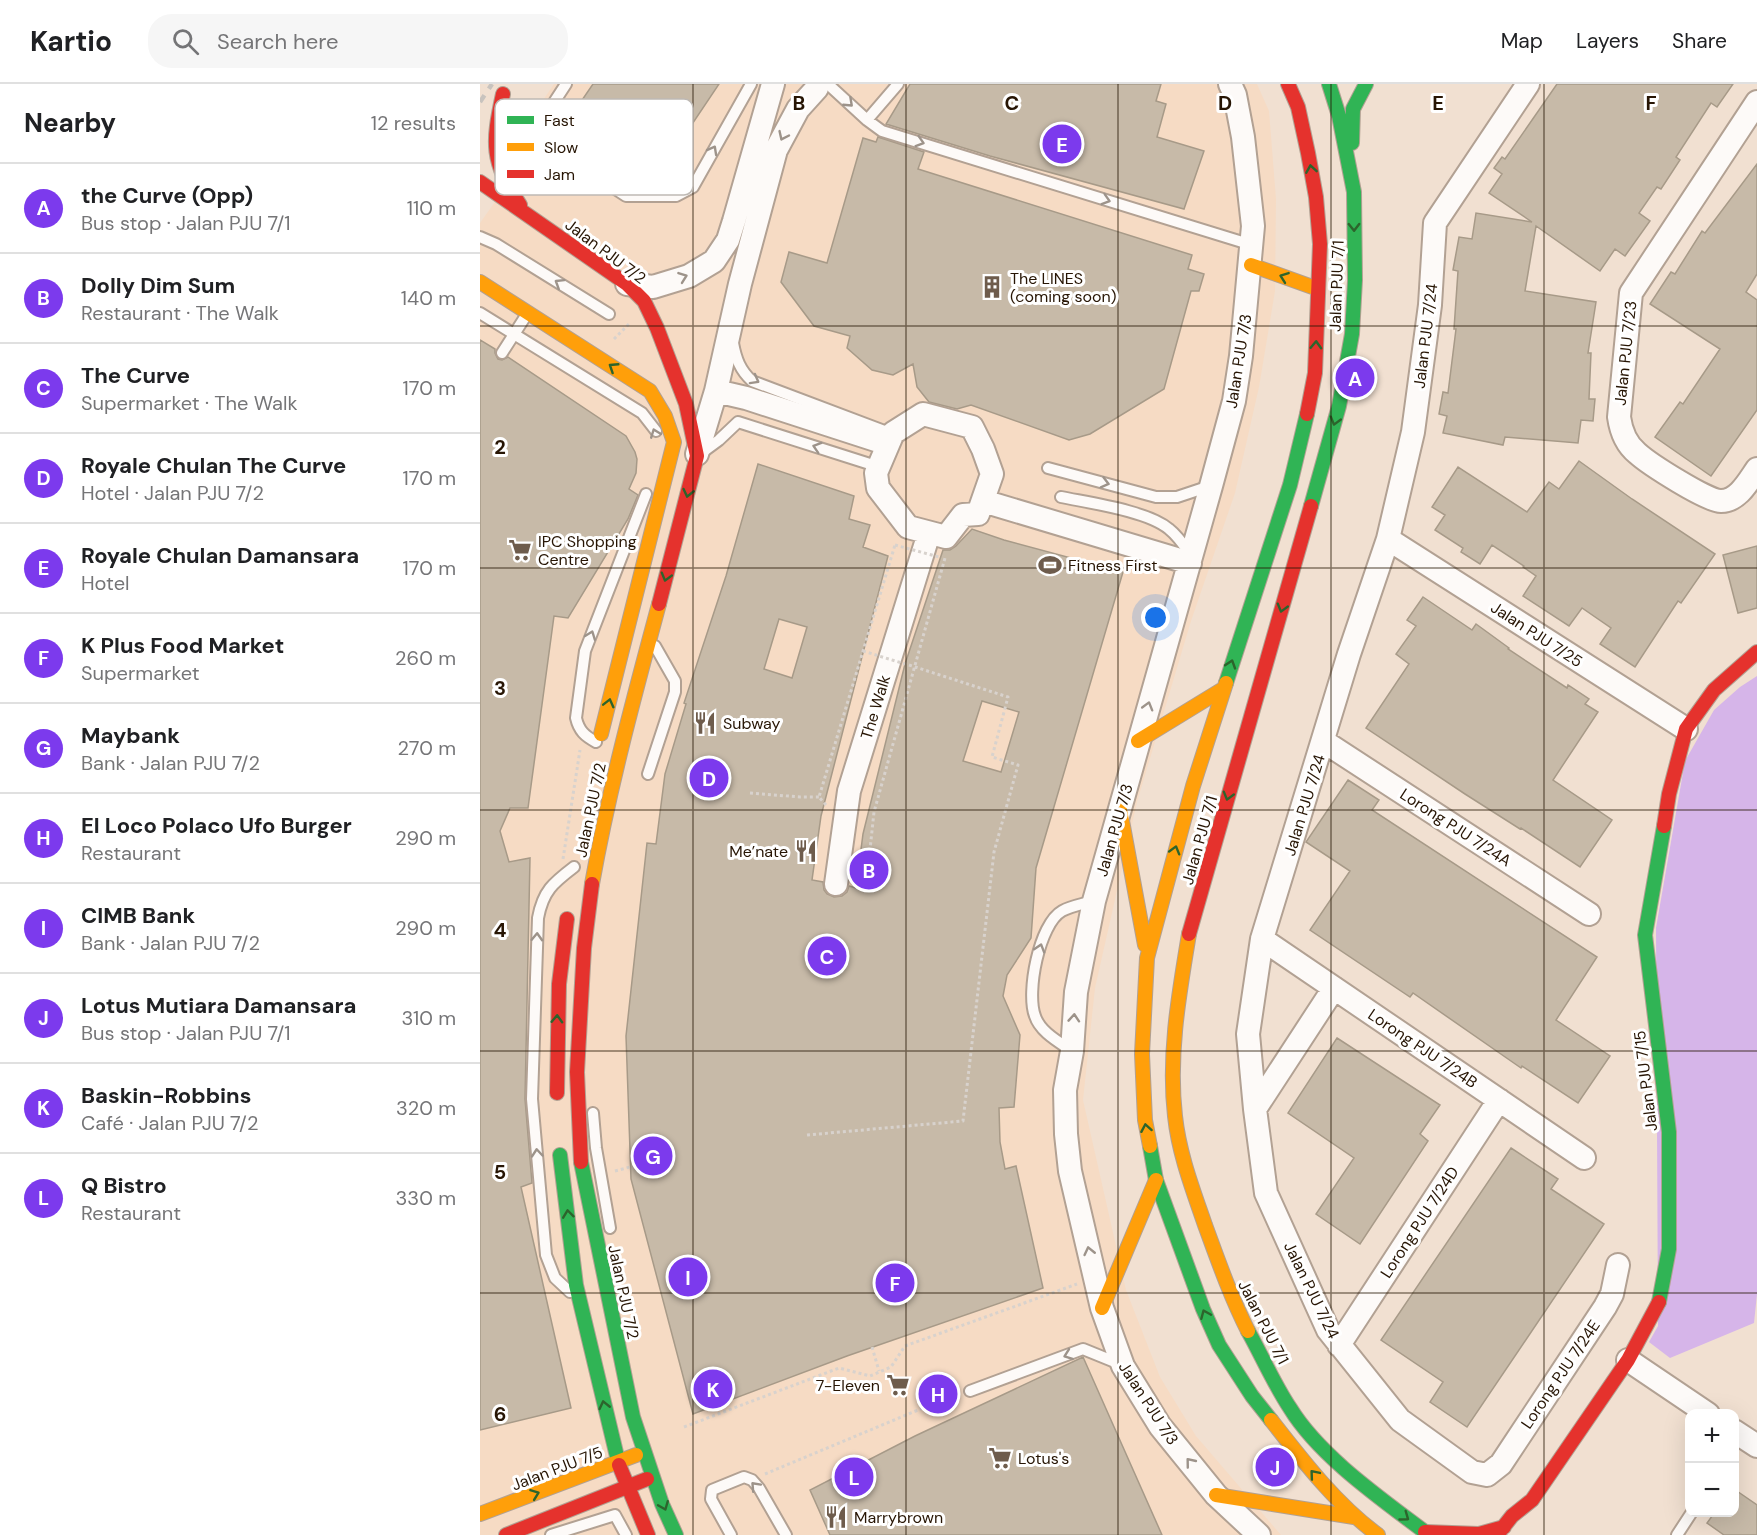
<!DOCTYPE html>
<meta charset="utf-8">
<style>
:root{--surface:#fff;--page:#f6f6f6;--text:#202124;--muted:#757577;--line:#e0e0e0;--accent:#7c3aed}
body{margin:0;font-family:"DM Sans",sans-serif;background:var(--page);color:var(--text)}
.controls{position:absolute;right:18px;bottom:18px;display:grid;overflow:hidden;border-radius:12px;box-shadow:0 6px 24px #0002}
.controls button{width:54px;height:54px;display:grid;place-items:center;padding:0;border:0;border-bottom:2px solid var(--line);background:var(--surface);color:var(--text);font:30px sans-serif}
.you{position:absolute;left:676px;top:534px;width:21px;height:21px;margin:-15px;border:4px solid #fff;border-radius:50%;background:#1a73e8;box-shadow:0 0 0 9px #1a73e833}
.badge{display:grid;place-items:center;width:39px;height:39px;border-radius:50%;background:var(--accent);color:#fff;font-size:20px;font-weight:700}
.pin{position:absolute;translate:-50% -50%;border:3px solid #fff;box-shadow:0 2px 6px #0006}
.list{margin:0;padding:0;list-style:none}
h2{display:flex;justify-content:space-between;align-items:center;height:78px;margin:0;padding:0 24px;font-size:26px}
h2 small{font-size:20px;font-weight:400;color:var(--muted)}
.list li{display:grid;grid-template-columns:39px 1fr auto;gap:18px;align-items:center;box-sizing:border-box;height:90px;padding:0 24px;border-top:2px solid var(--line)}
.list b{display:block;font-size:22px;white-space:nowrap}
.list p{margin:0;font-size:20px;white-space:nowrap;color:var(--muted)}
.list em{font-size:20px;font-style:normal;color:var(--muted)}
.icon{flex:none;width:33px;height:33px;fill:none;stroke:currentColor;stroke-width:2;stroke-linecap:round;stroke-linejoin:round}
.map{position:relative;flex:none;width:1277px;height:1451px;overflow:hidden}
header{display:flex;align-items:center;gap:36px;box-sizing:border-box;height:84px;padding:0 30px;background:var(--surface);border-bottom:2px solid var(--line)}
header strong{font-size:28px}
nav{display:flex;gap:33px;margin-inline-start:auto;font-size:21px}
.search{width:420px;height:54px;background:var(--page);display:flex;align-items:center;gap:15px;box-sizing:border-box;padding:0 21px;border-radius:24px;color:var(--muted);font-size:22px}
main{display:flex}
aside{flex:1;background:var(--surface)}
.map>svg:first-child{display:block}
.built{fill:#f6dbc4}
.forest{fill:#d6b5e9}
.building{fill:#c7baa8;stroke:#a79a88;stroke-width:1.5;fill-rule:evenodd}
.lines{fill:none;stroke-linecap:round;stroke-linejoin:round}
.lane-casing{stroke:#b2a193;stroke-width:14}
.street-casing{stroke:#b2a193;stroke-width:26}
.fast-casing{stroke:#b2a193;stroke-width:16}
.slow-casing{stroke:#b2a193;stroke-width:16}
.jam-casing{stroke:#b2a193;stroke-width:16}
.path{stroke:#d8d2cd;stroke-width:3;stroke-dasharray:3 3;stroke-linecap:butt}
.lane{stroke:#fdfaf8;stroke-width:10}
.street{stroke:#fdfaf8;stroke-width:22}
.fast{stroke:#30b455;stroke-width:14}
.slow{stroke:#ff9f0a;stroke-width:14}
.jam{stroke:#e5322d;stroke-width:14}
.rail{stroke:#c8c3be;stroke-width:4.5;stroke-dasharray:8 8;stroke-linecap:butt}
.path-bridge{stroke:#d8d2cd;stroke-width:3;stroke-dasharray:3 3;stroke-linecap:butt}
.oneway{stroke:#9d938a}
.oneway2{stroke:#2c642c}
.grid{fill:none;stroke:#271504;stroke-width:1.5;stroke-opacity:0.55}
.labels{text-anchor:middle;stroke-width:6;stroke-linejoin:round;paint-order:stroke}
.street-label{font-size:16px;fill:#271504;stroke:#fff}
.poi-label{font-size:16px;fill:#271504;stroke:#fff;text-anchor:start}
.key{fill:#fff;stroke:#beb9b4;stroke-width:1.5}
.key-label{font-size:16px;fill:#271504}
.grid-label{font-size:20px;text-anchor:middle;font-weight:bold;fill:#271504;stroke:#fff;stroke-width:6;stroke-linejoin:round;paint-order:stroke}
</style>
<header>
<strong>Kartio</strong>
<div class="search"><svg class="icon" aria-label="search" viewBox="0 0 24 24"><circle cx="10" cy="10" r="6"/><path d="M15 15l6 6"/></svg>Search here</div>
<nav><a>Map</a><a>Layers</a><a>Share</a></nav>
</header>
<main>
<aside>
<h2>Nearby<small>12 results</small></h2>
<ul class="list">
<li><span class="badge">A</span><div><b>the Curve (Opp)</b><p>Bus stop · Jalan PJU 7/1</p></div><em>110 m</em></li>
<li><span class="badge">B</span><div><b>Dolly Dim Sum</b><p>Restaurant · The Walk</p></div><em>140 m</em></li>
<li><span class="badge">C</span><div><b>The Curve</b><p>Supermarket · The Walk</p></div><em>170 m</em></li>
<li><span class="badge">D</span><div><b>Royale Chulan The Curve</b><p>Hotel · Jalan PJU 7/2</p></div><em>170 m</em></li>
<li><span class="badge">E</span><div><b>Royale Chulan Damansara</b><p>Hotel</p></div><em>170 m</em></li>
<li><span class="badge">F</span><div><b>K Plus Food Market</b><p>Supermarket</p></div><em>260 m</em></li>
<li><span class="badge">G</span><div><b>Maybank</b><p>Bank · Jalan PJU 7/2</p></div><em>270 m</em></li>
<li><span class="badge">H</span><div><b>El Loco Polaco Ufo Burger</b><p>Restaurant</p></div><em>290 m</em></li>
<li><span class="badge">I</span><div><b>CIMB Bank</b><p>Bank · Jalan PJU 7/2</p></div><em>290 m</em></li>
<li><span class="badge">J</span><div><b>Lotus Mutiara Damansara</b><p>Bus stop · Jalan PJU 7/1</p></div><em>310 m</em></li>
<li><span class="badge">K</span><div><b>Baskin-Robbins</b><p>Café · Jalan PJU 7/2</p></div><em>320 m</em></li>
<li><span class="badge">L</span><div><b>Q Bistro</b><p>Restaurant</p></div><em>330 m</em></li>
</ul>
</aside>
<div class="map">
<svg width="1277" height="1451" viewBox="0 0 1277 1451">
<rect width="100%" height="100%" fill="#f1e0d1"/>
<path class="built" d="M74,0H777L789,27L796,115L795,207L779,303L755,409L711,537L657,718L615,904L603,1016L646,1206L680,1293L716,1352L801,1451H0V139L53,64L49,37Z"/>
<path class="forest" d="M1277,592V1210L1274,1239L1190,1274L1169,1258L1178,1242L1176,844L1205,677L1234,626L1260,603Z"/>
<path class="building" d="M113,0H239L174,97L87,38Z
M430,0H681L676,17L686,20L677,53L724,67L704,125L510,72L406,40Z
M1077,0H1253L1237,23L1231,19L1196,73L1200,76L1181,105L1177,103L1159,129L1170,137L1145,172L1135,165L1120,187L1056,142L1045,207L1116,218L1108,269H1111L1109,315H1115L1113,337L1101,336L1098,359L1025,353L1023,361L963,349L967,332L959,330L963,308L968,309L976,245H974L978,187L973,186L979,153L992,155L996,129L1052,138L1009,109L1022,90L1014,84L1022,73L1025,75Z
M398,53L444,68L438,85L712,171L708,185L724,190L719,207H711L684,305L610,350L589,356L491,321L477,325L449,318L437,303L433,280L413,291L392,286L367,264L370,252L334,242L301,198L309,168L347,179L383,54L396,58Z
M1277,80V190L1266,208L1277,216V326L1231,392L1175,353L1200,318L1203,320L1240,265L1170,220L1191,188L1195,190L1222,147L1225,149Z
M0,256L15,265V269L18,275L22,276L28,273L146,352L155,368L157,375L156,389L149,405L158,411L148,435L88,534L74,532L48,724H30L20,747L29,778L50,774L45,1015L52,1099L41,1103L91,1324L0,1346Z
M1099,377L1152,415L1235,470L1201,519L1198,517L1155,583L1120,560L1131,544L1102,524L1089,542L1043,512L1056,492L1043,483L1044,482L1012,461L1000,480L981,468L983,464L955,446L965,431L952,423L978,383L1047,428L1069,398L1079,405Z
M278,380L374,412L369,435L390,441L383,463L408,472L341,732L332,796L343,798L344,806L347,810L354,813L362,812L367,808L369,802L376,804L383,750L425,580L463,466H470L476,462L492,445L524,456L643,488L556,784L551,854L527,891L523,912L540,951L534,1023L519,1024L520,1058L525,1085L536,1082L563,1204L367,1272L213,1330L151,1095L146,952L167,759L176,760L185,690L206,620L204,619L246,492ZM299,535L327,543L312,594L284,585ZM502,617L539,628L521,688L483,677Z
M1277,462V524L1258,529L1243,471Z
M943,513L992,546L996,540L1029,564L1028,565L1087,604L1088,601L1109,615L1105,620L1118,628L1073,696L1132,736L1100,783L1041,744L1040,745L985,710L886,644L929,580L916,570L936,542L927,536Z
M868,696L899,716L892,726L1117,873L1076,936L1130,972L1098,1019L1042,982L1041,984L933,909L930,913L830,846L870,787L826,758Z
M857,954L960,1021L940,1050L948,1057L880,1160L836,1130L874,1074L808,1029Z
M1031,1064L1078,1095L1071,1105L1124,1140L987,1343L950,1318L963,1298L901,1256Z
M603,1273L682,1451H350L330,1406L435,1352Z
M1254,1405L1277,1421V1451H1244L1227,1439L1235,1428H1254Z"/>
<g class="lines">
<g class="lane-casing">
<path id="lane" d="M86,0L69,26L67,42L71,60L82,70L146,112H196L213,103L271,0
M350,2L387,36L402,47L772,161
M387,36L418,0
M0,153L16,160L129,230
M0,229L162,329L176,347
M253,259C256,275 260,286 272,297L407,348
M22,269L47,230
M220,370L239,356L258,338L393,381
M568,384L676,413H697L730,402
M581,413C610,419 668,427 689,445C698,452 704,461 710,470
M116,658C105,652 99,647 96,634L105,567L166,410
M168,690L195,608V597L175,562
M592,967C579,958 560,948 555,932C546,909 559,840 582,827C591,822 603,820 613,817
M113,1029L116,1064L130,1144
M90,1208L75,1194L66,1171L52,1015L58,834C63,807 73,799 94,783
M490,1307L603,1265L640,1280
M71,1451L135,1431L146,1451
M251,1451L231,1415L232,1406L264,1393L272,1396L279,1404L306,1451
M1197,1451L1212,1428"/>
</g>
<g class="street-casing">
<path id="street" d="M750,0L755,11L763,53L773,142L761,272L754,317L731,402L614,817L596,908L592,967L585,1006L586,1050L590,1087L622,1224L643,1282L680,1342L736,1411L779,1451
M1048,0L955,139L950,221L933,348L908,455L869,570L782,855L768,950L775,1025L786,1109L848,1246L920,1336L992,1388L1007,1391L1021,1380L1125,1223L1132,1210L1138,1181
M1277,18L1151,209L1139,333C1141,347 1146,360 1157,369C1169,380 1227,417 1241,417C1258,417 1268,398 1277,385
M147,200L173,203L209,192L234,177L248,156L254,137L293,0
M236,307L266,314L408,360
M443,330L492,343L503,365L512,390L498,430L483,431L466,453L428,443L398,404L396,389L413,349Z
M217,370L236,307L260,200L296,66L318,25L337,4
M503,417L710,479
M908,455L1206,645
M843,657L1109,830
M356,800L369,707L449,449
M782,855L1104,1074
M775,1025L854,904
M859,1261L1019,1016
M1148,1276L1228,1330
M1254,1347L1277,1362"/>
</g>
<g class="fast-casing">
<path id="fast" d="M872,59L873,25L886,0
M831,422L859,322L872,250L875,196L874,108L859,32L849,0
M746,599L810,401L827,330
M670,1062L676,1096L723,1225L739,1261L772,1312L791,1336
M80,1071L96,1201L139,1381
M101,1078L153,1333L182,1420L196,1451
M1179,1218L1189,1165V1048L1165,851L1184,742
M768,1247C782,1272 794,1300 810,1324C840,1373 903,1416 949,1451"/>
</g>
<g class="slow-casing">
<path id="slow" d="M771,181L838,205
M0,198L170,307L185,332L194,358L121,650
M658,657L743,605
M640,726L665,861
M112,800C129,705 154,613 179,520
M709,850C699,910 688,971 695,1032C699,1070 713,1106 725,1141C739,1179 750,1211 768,1247
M670,1062L665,1036L662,970L667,874L713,702L746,599
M622,1224L676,1096
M791,1336C823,1377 856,1420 898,1451
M736,1411L874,1433
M0,1430L156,1371"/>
</g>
<g class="jam-casing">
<path id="jam" d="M808,0L818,23L828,69L836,113L840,160L835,289L827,330
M23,10C12,60 11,77 40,121
M0,98L147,200L164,217L177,244L206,320L217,372L179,520
M1184,742L1189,710L1206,645L1234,606L1277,568
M709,850L831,422
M77,1009L79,900L87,835
M101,1078L97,988L104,864L112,800
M139,1381L168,1451
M945,1448L999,1450L1024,1443
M26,1451L167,1395
M1017,1451L1032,1432L1052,1416L1148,1276L1179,1218"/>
</g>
<path class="path" d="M134,255L149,240
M270,709L320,713H339
M346,721L339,713L415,461
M83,775L100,666
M386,803L394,728L465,474
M327,1051L483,1037L514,768L538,681L512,673L528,613L429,581
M135,1087L150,1083
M392,1263L399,1287
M204,1343L359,1284L390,1292L411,1283L425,1262L597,1200
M285,1390L450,1321"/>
<use href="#lane" class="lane"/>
<use href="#street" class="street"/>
<use href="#fast" class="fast"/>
<use href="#slow" class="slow"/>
<use href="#jam" class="jam"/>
<path class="rail" d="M0,18L12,0"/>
<path class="path-bridge" d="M415,461L459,473
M383,567L425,580"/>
</g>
<defs><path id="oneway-chevron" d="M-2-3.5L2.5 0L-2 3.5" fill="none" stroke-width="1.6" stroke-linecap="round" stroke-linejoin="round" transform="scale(1.5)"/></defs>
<g class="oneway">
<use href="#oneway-chevron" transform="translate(369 19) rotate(43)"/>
<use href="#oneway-chevron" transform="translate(303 52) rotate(115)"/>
<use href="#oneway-chevron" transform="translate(440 58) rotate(17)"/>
<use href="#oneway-chevron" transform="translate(233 66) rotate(-61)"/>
<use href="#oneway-chevron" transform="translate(626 116) rotate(17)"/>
<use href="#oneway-chevron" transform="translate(203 193) rotate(-20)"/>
<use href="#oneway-chevron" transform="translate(79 199) rotate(-148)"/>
<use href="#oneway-chevron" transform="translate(275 296) rotate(29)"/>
<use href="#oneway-chevron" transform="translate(175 349) rotate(-111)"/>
<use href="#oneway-chevron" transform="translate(337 363) rotate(-162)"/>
<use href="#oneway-chevron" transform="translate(625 399) rotate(15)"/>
<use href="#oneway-chevron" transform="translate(111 551) rotate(-69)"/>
<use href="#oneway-chevron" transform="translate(668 622) rotate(-74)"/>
<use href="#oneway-chevron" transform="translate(57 853) rotate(-88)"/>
<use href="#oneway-chevron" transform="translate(560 864) rotate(-73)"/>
<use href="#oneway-chevron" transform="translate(594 934) rotate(-86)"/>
<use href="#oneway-chevron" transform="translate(57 1069) rotate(-95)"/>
<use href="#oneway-chevron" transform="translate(609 1167) rotate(-103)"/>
<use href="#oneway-chevron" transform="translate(588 1271) rotate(160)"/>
<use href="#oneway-chevron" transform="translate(710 1378) rotate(-129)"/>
<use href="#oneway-chevron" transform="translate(275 1402) rotate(-133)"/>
</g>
<g class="oneway2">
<use href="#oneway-chevron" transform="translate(831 85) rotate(-99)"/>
<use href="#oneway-chevron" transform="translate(874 143) rotate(89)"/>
<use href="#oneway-chevron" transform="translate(804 193) rotate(-160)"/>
<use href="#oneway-chevron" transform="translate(836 261) rotate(-88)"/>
<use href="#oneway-chevron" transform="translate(133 283) rotate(-147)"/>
<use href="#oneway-chevron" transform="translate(855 337) rotate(106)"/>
<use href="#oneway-chevron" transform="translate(208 409) rotate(103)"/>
<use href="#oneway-chevron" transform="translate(186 493) rotate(106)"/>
<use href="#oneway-chevron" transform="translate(802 524) rotate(106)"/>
<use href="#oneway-chevron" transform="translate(751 580) rotate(-72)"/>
<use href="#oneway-chevron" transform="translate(129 619) rotate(-76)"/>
<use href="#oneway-chevron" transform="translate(748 712) rotate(106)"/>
<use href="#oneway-chevron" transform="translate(695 766) rotate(-74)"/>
<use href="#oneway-chevron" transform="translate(77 935) rotate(-88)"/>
<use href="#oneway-chevron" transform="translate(666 1044) rotate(-100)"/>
<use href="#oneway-chevron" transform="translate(88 1130) rotate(-97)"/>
<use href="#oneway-chevron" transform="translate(725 1230) rotate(-113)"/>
<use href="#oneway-chevron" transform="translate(124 1321) rotate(-103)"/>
<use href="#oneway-chevron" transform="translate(834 1390) rotate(-130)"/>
<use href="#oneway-chevron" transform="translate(55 1410) rotate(-21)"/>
<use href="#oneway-chevron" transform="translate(184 1422) rotate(68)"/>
<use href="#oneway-chevron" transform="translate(925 1433) rotate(36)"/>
</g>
<path class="grid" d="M213,0V1451M426,0V1451M638,0V1451M851,0V1451M1064,0V1451M0,242H1277M0,484H1277M0,726H1277M0,967H1277M0,1209H1277"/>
<defs>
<g id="building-bare" transform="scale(1.8)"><path d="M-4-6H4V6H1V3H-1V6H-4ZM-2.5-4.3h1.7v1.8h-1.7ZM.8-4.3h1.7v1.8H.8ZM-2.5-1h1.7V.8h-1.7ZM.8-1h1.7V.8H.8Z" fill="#6e5c4c" stroke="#fff" stroke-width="2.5" paint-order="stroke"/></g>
<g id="supermarket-bare" transform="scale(1.8)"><path d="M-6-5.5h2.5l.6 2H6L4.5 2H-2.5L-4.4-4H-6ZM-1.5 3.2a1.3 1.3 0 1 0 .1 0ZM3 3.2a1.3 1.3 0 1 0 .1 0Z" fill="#6e5c4c" stroke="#fff" stroke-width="2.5" paint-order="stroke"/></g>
<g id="stadium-bare" transform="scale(1.8)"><path d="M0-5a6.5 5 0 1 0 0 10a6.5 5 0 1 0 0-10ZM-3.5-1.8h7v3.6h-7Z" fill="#6e5c4c" stroke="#fff" stroke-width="2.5" paint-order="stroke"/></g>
<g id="restaurant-bare" transform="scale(1.8)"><path d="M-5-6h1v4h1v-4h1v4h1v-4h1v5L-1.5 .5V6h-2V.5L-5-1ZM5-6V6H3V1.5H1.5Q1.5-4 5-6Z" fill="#6e5c4c" stroke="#fff" stroke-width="2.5" paint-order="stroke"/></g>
</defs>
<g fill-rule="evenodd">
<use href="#building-bare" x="512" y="203"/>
<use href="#supermarket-bare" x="40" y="466"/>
<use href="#stadium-bare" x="570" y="481"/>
<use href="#restaurant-bare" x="225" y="639"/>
<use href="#restaurant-bare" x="326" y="767"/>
<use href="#supermarket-bare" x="418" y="1301"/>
<use href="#supermarket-bare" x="520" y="1374"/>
<use href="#restaurant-bare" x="356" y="1433"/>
</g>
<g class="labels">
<g class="street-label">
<text transform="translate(126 167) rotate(37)" y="6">Jalan PJU 7/2</text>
<text transform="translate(856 202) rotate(-88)" y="6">Jalan PJU 7/1</text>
<text transform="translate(945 252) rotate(-83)" y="6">Jalan PJU 7/24</text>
<text transform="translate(1145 269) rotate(-84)" y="6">Jalan PJU 7/23</text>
<text transform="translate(758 277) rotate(-81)" y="6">Jalan PJU 7/3</text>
<text transform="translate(1057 550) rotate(33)" y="6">Jalan PJU 7/25</text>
<text transform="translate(395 623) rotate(-73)" y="6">The Walk</text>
<text transform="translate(824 721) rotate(-73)" y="6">Jalan PJU 7/24</text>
<text transform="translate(110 726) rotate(-78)" y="6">Jalan PJU 7/2</text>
<text transform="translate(976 743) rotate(33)" y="6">Lorong PJU 7/24A</text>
<text transform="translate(634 746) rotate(-74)" y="6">Jalan PJU 7/3</text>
<text transform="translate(719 756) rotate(-74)" y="6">Jalan PJU 7/1</text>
<text transform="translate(943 964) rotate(34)" y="6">Lorong PJU 7/24B</text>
<text transform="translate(1165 997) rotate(-97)" y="6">Jalan PJU 7/15</text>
<text transform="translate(939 1138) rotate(-57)" y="6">Lorong PJU 7/24D</text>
<text transform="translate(832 1206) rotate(64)" y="6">Jalan PJU 7/24</text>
<text transform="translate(144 1208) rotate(78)" y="6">Jalan PJU 7/2</text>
<text transform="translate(784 1238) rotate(63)" y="6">Jalan PJU 7/1</text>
<text transform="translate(1080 1290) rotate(-56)" y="6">Lorong PJU 7/24E</text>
<text transform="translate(669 1319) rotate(57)" y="6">Jalan PJU 7/3</text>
<text transform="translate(77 1384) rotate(-21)" y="6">Jalan PJU 7/5</text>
</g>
<g class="poi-label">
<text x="530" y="200">The LINES<tspan x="530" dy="18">(coming soon)</tspan></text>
<text x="58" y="463">IPC Shopping<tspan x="58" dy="18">Centre</tspan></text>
<text x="588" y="487">Fitness First</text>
<text x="243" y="645">Subway</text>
<text x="308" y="773" text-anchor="end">Me’nate</text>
<text x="400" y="1307" text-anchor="end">7-Eleven</text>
<text x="538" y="1380">Lotus's</text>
<text x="374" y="1439">Marrybrown</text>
</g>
</g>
<rect x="15" y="15" width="198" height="96" rx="9" class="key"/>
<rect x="27" y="32" width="27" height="8" fill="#30b455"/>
<rect x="27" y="59" width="27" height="8" fill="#ff9f0a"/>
<rect x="27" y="86" width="27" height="8" fill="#e5322d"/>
<g class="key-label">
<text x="64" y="42">Fast</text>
<text x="64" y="69">Slow</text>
<text x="64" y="96">Jam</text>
</g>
<g class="grid-label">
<text x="319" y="26">B</text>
<text x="532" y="26">C</text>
<text x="745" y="26">D</text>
<text x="958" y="26">E</text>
<text x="1171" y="26">F</text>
<text x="20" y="370">2</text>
<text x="20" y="611">3</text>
<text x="20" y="853">4</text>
<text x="20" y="1095">5</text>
<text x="20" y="1337">6</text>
</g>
</svg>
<div class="controls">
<button>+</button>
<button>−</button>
</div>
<div class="you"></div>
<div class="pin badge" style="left:875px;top:294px">A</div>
<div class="pin badge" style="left:389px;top:786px">B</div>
<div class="pin badge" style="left:347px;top:872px">C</div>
<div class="pin badge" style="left:229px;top:694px">D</div>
<div class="pin badge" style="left:582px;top:60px">E</div>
<div class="pin badge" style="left:415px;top:1199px">F</div>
<div class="pin badge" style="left:173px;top:1072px">G</div>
<div class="pin badge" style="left:458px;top:1310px">H</div>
<div class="pin badge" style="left:208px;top:1193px">I</div>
<div class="pin badge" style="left:795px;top:1383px">J</div>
<div class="pin badge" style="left:233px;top:1305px">K</div>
<div class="pin badge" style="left:374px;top:1393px">L</div>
</div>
</main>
